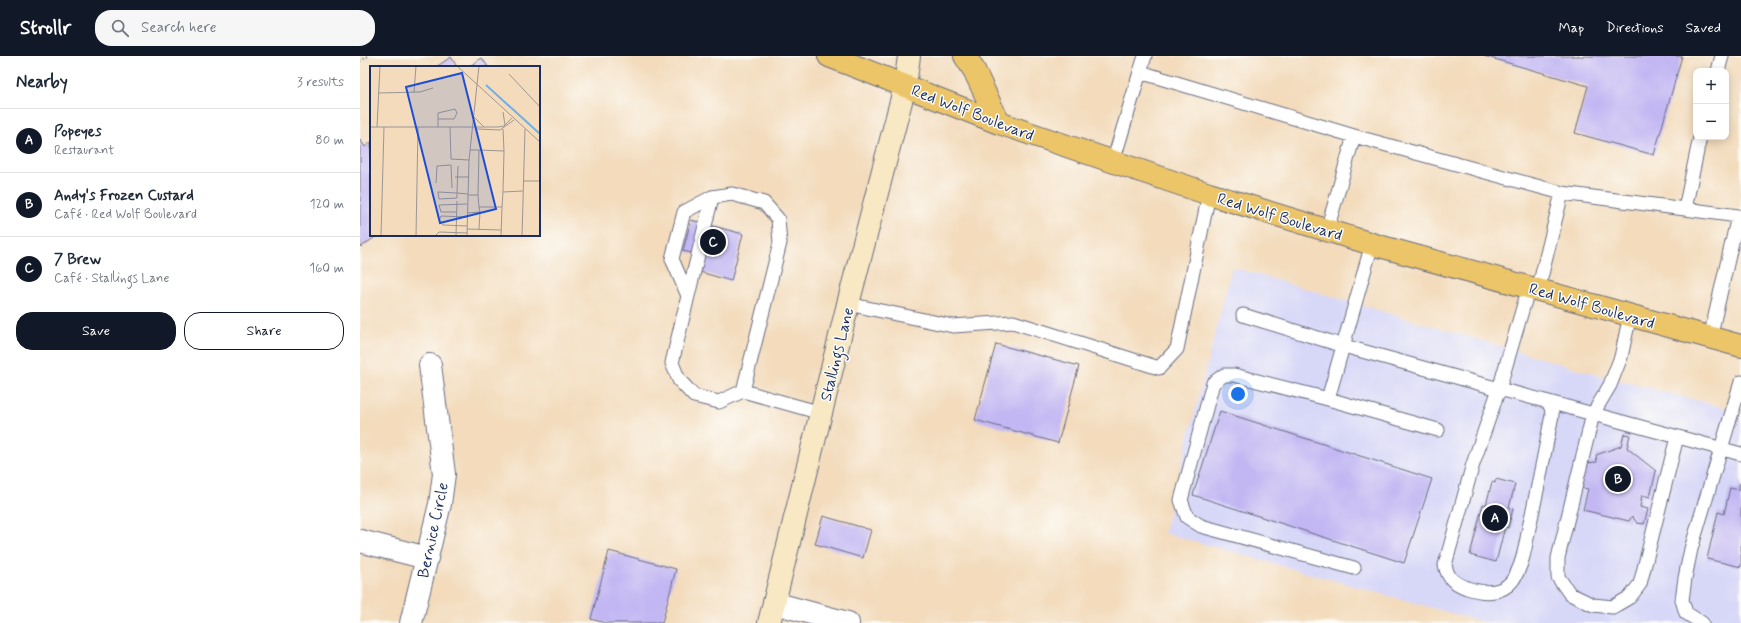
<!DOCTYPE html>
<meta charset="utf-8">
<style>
:root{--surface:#fff;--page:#f6f6f7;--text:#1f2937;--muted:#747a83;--line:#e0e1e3;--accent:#111827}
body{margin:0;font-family:Mynerve,sans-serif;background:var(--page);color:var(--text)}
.controls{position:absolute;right:12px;top:12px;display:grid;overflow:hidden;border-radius:8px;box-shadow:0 2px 10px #0003}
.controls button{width:36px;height:36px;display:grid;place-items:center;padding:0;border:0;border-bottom:1px solid var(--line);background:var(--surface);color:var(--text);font:20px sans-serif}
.you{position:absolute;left:878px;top:338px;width:14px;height:14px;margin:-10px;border:3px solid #fff;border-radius:50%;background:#1a73e8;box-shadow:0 0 0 6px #1a73e833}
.badge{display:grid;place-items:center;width:26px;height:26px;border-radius:50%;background:var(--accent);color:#fff;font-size:13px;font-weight:700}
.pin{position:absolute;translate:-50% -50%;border:2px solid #fff;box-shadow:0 1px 4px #0006}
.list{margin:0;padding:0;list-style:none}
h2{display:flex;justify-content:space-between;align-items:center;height:52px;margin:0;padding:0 16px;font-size:17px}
h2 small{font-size:13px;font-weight:400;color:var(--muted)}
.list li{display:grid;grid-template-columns:26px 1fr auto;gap:12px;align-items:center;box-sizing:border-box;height:64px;padding:0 16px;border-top:1px solid var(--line)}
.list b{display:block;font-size:15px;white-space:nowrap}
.list p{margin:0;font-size:13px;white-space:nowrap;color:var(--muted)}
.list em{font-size:13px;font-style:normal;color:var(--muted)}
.actions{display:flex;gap:8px;padding:12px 16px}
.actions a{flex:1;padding:9px 0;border:1px solid var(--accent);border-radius:16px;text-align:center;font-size:14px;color:var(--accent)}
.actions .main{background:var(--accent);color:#fff}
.icon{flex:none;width:22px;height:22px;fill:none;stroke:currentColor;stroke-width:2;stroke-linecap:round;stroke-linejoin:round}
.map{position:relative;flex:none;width:1381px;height:567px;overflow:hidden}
header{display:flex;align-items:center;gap:24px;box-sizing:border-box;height:56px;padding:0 20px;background:var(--accent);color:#fff}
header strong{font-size:19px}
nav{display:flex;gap:22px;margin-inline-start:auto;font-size:14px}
.search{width:280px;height:36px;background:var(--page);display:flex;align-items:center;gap:10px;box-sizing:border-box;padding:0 14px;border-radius:16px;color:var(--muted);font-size:15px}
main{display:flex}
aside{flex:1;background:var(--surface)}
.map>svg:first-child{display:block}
.built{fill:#d7d7f8}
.building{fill:#c2b7f3}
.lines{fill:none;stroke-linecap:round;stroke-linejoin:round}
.lane-casing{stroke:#676b7f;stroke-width:15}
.street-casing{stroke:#676b7f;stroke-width:24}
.secondary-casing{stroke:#676b7f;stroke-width:24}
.highway-casing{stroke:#676b7f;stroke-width:24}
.path{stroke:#676b7f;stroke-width:2.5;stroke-dasharray:1 3;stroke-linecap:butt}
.lane{stroke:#fff;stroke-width:13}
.street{stroke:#fff;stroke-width:22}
.secondary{stroke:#f8e8c3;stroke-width:22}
.highway{stroke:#edc569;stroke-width:22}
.labels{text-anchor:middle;stroke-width:3;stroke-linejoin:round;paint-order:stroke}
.street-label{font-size:16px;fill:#1b2f5e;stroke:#fdfcf7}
.inset-river{fill:none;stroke:#71afe4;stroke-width:2}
.inset-road{fill:none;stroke:#9d9696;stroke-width:1}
.view{fill:#1d4ed8;fill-opacity:0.15;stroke:#1d4ed8;stroke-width:2}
.inset-edge{fill:none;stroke:#1b2f5e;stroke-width:2}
</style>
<header>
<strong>Strollr</strong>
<div class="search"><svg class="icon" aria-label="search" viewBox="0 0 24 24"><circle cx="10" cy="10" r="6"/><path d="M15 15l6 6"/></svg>Search here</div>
<nav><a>Map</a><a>Directions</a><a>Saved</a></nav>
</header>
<main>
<aside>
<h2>Nearby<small>3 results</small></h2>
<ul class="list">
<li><span class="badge">A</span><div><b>Popeyes</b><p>Restaurant</p></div><em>80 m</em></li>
<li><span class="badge">B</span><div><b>Andy's Frozen Custard</b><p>Café · Red Wolf Boulevard</p></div><em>120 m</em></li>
<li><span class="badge">C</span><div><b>7 Brew</b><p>Café · Stallings Lane</p></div><em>160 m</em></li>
</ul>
<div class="actions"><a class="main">Save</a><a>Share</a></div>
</aside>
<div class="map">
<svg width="1381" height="567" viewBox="0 0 1381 567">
<rect width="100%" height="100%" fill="#fdfcf7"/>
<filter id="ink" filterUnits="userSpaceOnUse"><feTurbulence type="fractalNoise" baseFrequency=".025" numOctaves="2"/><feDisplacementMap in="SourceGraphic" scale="8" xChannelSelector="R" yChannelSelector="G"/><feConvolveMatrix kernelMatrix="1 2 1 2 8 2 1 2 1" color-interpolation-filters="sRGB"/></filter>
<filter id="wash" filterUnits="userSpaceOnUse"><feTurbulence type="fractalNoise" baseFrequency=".012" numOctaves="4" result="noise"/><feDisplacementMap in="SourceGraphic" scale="16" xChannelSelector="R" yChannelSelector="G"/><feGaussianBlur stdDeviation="0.9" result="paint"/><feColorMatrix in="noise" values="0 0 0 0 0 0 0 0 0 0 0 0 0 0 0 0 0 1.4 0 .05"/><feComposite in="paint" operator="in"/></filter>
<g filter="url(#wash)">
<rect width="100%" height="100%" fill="#f3dbbc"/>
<path class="built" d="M872,211L1228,316L1381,356V567H1126L804,477Z"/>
<g id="blocks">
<path class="building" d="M1124,0H1322L1294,99L1215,77L1228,30Z
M91,1L97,11H76Z
M122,2L128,11H108Z
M0,84L5,91L11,86V179H18L1,191L0,189Z
M331,164L383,178L371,225L340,216L344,200L323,195Z
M636,288L719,310L698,387L615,364Z
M860,355L1072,423L1044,507L833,439Z
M1264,378L1270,379L1267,392L1296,415L1290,441L1282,439L1280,451L1288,453L1284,468L1277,467L1272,460L1269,465L1223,454L1228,433L1219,431L1225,407L1237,406L1236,399L1261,390Z
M1136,423L1155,428L1149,452L1153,453L1148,472L1145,471L1136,506L1110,499L1123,448L1126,449L1132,426L1135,427Z
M1381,427V511L1347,503L1358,456L1364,458L1370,432L1379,434V428Z
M463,460L511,474L503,502L455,488Z
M249,495L316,513L302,567H245L231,563Z"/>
</g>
</g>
<g filter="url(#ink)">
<use href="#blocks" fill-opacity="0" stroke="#676b7f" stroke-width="1"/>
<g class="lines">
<g class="lane-casing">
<path id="lane" d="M1358,15L1362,0
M780,16L785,0
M753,106L780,16L994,80L1202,137L1178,234
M1202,137L1325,153L1340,81
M1325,153L1378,160L1350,282
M967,174L994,80
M328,240L352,141
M488,248L593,270L653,266L799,312L817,293L849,138
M883,259L984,290L1139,333L1169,231
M1270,259L1261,301L1250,329L1233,358L1198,502V521L1210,538L1233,549L1253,551L1270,541L1280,528L1317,381
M1139,333L1185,345L1191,350L1192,359C1185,395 1178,431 1170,467C1166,485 1164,509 1152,525C1141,539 1122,537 1107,532C1094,527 1088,523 1085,509L1113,408Z
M383,335L420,187L418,163L404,147L372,138L352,141L324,156L312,203L328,240L312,307L319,324L334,340L359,346L383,335L461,357
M968,343L1012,188
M1185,345L1381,398
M994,512L841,470L827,461L821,444L853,327L864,319H874L968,343L1078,374
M1342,567L1326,557L1322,544L1325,522L1331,493L1381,326"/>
</g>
<g class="street-casing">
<path id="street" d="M0,485L67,502
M414,547L488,567
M51,567L80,448L84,418L70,309"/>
</g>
<g class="secondary-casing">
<path id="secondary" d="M409,567L488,248L545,30L549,0"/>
</g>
<g class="highway-casing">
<path id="highway" d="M469,0L639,67L849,138L1012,188L1381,290
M605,0L614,14L639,67"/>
</g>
<path class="path" d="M0,5L8,0"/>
<use href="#lane" class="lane"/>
<use href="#street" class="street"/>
<use href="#secondary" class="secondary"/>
<use href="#highway" class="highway"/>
</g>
</g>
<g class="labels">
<g class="street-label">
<text transform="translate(613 56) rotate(21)" y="6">Red Wolf Boulevard</text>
<text transform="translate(920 160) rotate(17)" y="6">Red Wolf Boulevard</text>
<text transform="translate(1232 249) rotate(16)" y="6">Red Wolf Boulevard</text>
<text transform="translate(476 298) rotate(-76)" y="6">Stallings Lane</text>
<text transform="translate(72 474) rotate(-78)" y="6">Bernice Circle</text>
</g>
</g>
<g transform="translate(10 10)">
<rect width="170" height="170" fill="#f3dbbc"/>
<path class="inset-river" d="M116,19L170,68"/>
<path class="inset-road" d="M87,0L170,76M139,8L170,41M44,26L46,0M8,27L50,26L63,22M133,46L135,59M104,51L114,61M0,61H128L134,60L142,52M7,61L10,0M68,61V47L85,43L87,47L84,53H68M80,61L81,93L99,94M107,63L130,64L144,54M109,84L134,85L133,63M134,85L133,126L153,125M88,100L87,127L98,128M85,111H98M153,115H170M66,117L67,100L81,99L82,122M68,126L87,127V132L69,133ZM98,129H108L109,84H100M108,129L109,141H132L133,126M87,146H71L69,139L97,138M97,147L110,146L109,141M97,160L73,159L69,155L71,150L97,151M97,163L131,164M109,163L110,146M11,170L14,61M46,170L48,61M65,170L69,166L97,167M86,170L87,135M97,170L99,94L109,0M131,170L132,141M152,170L155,63"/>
<path class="view" d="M92,7L126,143L70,157L36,21Z"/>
<rect width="170" height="170" class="inset-edge"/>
</g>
</svg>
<div class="controls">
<button>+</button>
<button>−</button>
</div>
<div class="you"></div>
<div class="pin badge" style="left:1135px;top:462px">A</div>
<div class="pin badge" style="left:1258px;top:423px">B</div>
<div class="pin badge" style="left:353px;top:186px">C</div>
</div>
</main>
